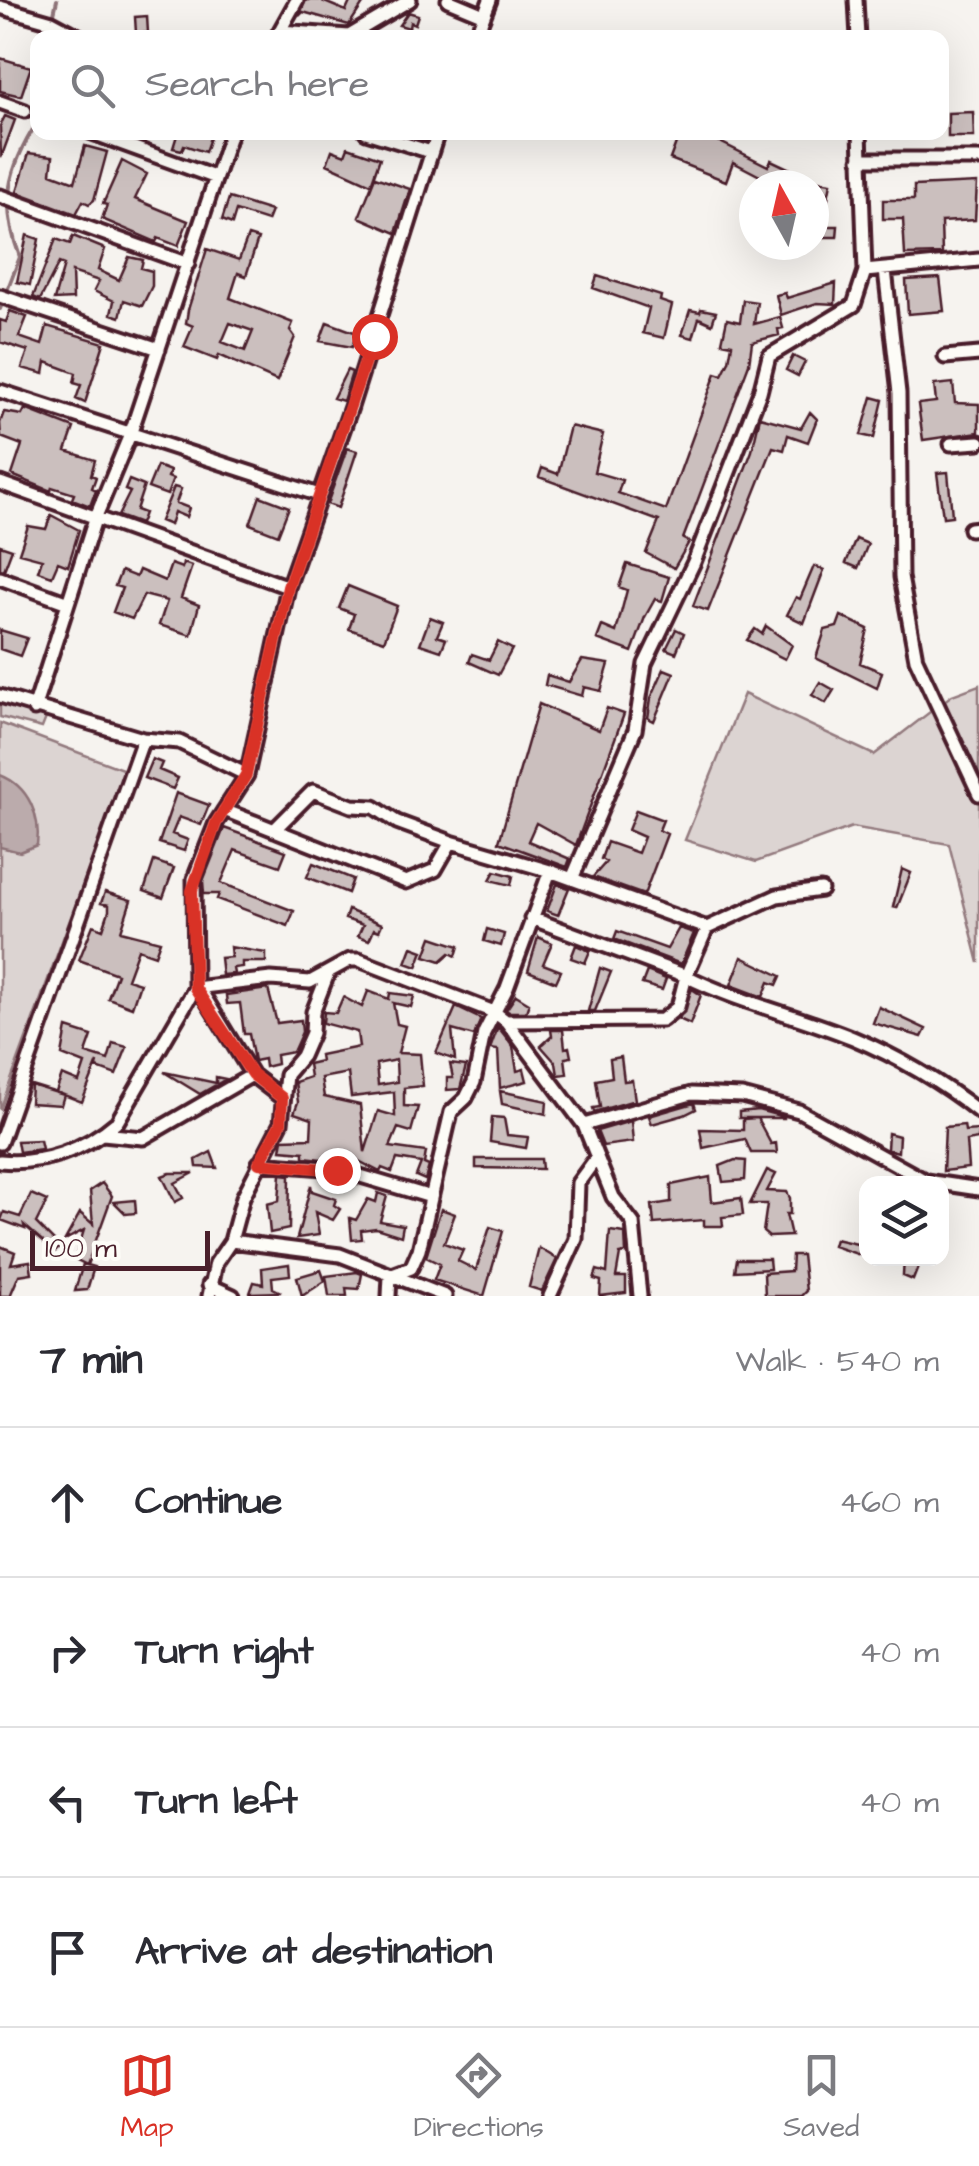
<!DOCTYPE html>
<meta charset="utf-8">
<style>
:root{--surface:#fff;--page:#f7f7f7;--text:#2b2b33;--muted:#7c7c81;--line:#e1e1e2;--accent:#d93025}
body{margin:0;font-family:"Architects Daughter",sans-serif;background:var(--page);color:var(--text)}
.controls{position:absolute;right:30px;bottom:30px;display:grid;overflow:hidden;border-radius:20px;box-shadow:0 10px 40px #0002}
.controls button{width:90px;height:90px;display:grid;place-items:center;padding:0;border:0;border-bottom:2px solid var(--line);background:var(--surface);color:var(--text);font:50px sans-serif}
.compass{position:absolute;left:739px;top:170px;width:90px;height:90px;border-radius:50%;background:var(--surface);box-shadow:0 10px 40px #0002;rotate:352deg}
.scale{position:absolute;left:30px;bottom:25px;width:180px;box-sizing:border-box;padding-left:10px;border:5px solid #4a1f2b;border-top:0;font-size:28px;line-height:35px;white-space:nowrap;color:#4a1f2b;-webkit-text-stroke:8px #fdfcf7;paint-order:stroke}
.stop{position:absolute;width:30px;height:30px;margin:-22px;border:8px solid #d93025;border-radius:50%;background:#fff}
.stop.end{background:#d93025;border-color:#fff;box-shadow:0 2px 10px #0008}
.list{margin:0;padding:0;list-style:none}
h2{display:flex;justify-content:space-between;align-items:center;height:130px;margin:0;padding:0 40px;font-size:42px}
h2 small{font-size:32px;font-weight:400;color:var(--muted)}
.list li{display:grid;grid-template-columns:65px 1fr auto;gap:30px;align-items:center;box-sizing:border-box;height:150px;padding:0 40px;border-top:2px solid var(--line)}
.list b{display:block;font-size:38px;white-space:nowrap}
.list em{font-size:32px;font-style:normal;color:var(--muted)}
.icon{flex:none;width:55px;height:55px;fill:none;stroke:currentColor;stroke-width:2;stroke-linecap:round;stroke-linejoin:round}
.map{position:relative;flex:none;width:979px;height:1296px;overflow:hidden}
.search{position:absolute;background:var(--surface);box-shadow:0 10px 40px #0002;left:30px;right:30px;top:30px;height:110px;display:flex;align-items:center;gap:25px;box-sizing:border-box;padding:0 35px;border-radius:20px;color:var(--muted);font-size:38px}
.sheet{height:730px;background:var(--surface)}
nav{display:flex;justify-content:space-around;align-items:center;box-sizing:border-box;height:140px;border-top:2px solid var(--line);background:var(--surface);font-size:28px;color:var(--muted)}
nav a{display:grid;justify-items:center;gap:5px}
nav .on{color:var(--accent)}
.map>svg:first-child{display:block}
.green{fill:#dcd4d2;stroke:#937a7e;stroke-width:2.5}
.water{fill:#bbabac;stroke:#8e7378;stroke-width:2.5}
.lines{fill:none;stroke-linecap:round;stroke-linejoin:round}
.stream{stroke:#8e7378;stroke-width:4}
.building{fill:#cbbfbe;stroke:#4a1f2b;stroke-width:2.5;fill-rule:evenodd}
.street-casing{stroke:#4a1f2b;stroke-width:19}
.street{stroke:#fdfcf7;stroke-width:11}
.route{stroke:#d93025;stroke-width:12}
</style>
<div class="map">
<svg width="979" height="1296" viewBox="0 0 979 1296">
<rect width="100%" height="100%" fill="#f6f3ef"/>
<filter id="ink" filterUnits="userSpaceOnUse"><feTurbulence type="fractalNoise" baseFrequency=".01" numOctaves="2"/><feDisplacementMap in="SourceGraphic" scale="20" xChannelSelector="R" yChannelSelector="G"/><feConvolveMatrix kernelMatrix="1 2 1 2 8 2 1 2 1" color-interpolation-filters="sRGB"/></filter>
<g filter="url(#ink)">
<path class="green" d="M979,685V963L949,844L852,827L756,862L685,840L744,694L874,755L952,695Z
M0,699L46,718L42,728L0,717Z
M0,723L125,770L0,1110Z"/>
<path class="water" d="M0,775C29,786 41,817 37,845L20,852L0,847Z"/>
<g class="lines">
<path class="stream" d="M53,18L57,0
M0,309L20,257C0,203 7,170 38,121"/>
</g>
<path class="building" d="M306,0H320L346,11L351,0L363,4L349,25L303,12L299,16Z
M408,12L418,15L415,24L410,22L409,28L399,25Z
M147,16L148,33H136L135,17Z
M0,58L31,67L21,96L0,91Z
M973,112L974,137H948V113Z
M5,116L15,120L1,158L0,126Z
M178,132H212L205,152L184,145L182,150L173,148Z
M680,132H700L768,166L771,160L805,176L802,185H777L733,162L726,181L670,159Z
M85,146L107,152L94,200L89,204L83,201L76,214L17,192L29,153L53,156L51,173L75,182Z
M348,147L380,158L371,184L327,164L332,150L345,155Z
M122,161L147,174L135,199L188,221L178,246L158,238L156,242L102,219L107,205L103,204Z
M375,177L410,189L396,233L359,217Z
M818,181L831,183L827,203L818,202Z
M977,183L975,220L941,222L942,254L905,255L903,219H883V200H914V186Z
M229,198L271,211L267,221L236,211L232,224L222,220Z
M819,226H838L837,237H819Z
M27,235L39,239L30,285L17,282Z
M73,236L105,249L98,270L119,280L129,257L143,260L141,268L152,271V286L142,306L124,300L120,317L111,314L114,301L94,291L99,281L72,272L73,299L54,300L64,265L59,263L40,300L33,297L56,239L70,244Z
M248,236L258,239L246,276L238,273L230,298L293,323L290,330L295,337L277,381L219,355L217,360L184,347L193,326L186,323L188,310L207,249L239,260ZM230,323L253,331L245,351L222,342Z
M597,276L661,296L660,301L672,305L664,338L643,333L649,308L593,288Z
M940,278L944,311L908,314L906,280Z
M836,283L835,304L817,303L781,315L776,295L785,293L787,298Z
M743,300L757,302L754,324L780,317L783,328L778,329L779,335L752,342L749,364L683,539L689,542L674,568L646,553L659,521L539,477L542,468L558,474L570,426L603,434L594,472L622,480L618,493L666,510L716,373L722,375L729,361L732,344L722,342L727,319L740,322Z
M701,309L716,312L712,324L699,318L693,338L682,335L690,310L700,312Z
M10,311L27,317L19,337L42,345L47,326L104,343L85,403L76,399L81,385L74,383L76,373L46,362L44,374L22,368L28,351L0,342V320L6,322Z
M327,322L357,333L352,347L320,341Z
M793,356L805,362L798,376L786,370Z
M347,370L352,372L343,401L333,398Z
M953,383L955,403L979,404V432L923,440L918,404L936,402L934,385Z
M872,397L883,400L874,438L861,435Z
M25,409L74,428L66,451L95,460L91,475L96,477L92,488L96,490L90,506L72,499L74,494L52,487L51,491L12,475L22,445L1,437L0,423L4,412L22,415Z
M810,412L817,419L808,442L788,435L784,450L773,447L708,611L693,606L752,451L760,417L801,428Z
M347,448L357,451L338,508L327,504Z
M157,466L170,471L168,477L173,479L167,495L148,488Z
M948,472L952,516L943,517L937,473Z
M129,480L144,486L136,510L144,513L140,524L118,516L130,492L125,490Z
M174,487L181,489L176,503L189,508L186,517L174,512L170,525L160,521Z
M260,496L289,507L278,535L250,524Z
M51,515L79,530L68,566L58,562L52,576L38,571L42,559L19,553L28,526L46,529Z
M856,539L868,544L858,568L846,563Z
M0,545L12,549L4,570L0,569Z
M183,563L192,566L181,598L199,605L191,635L159,625L167,601L144,595L132,619L113,612L122,588L115,586L121,571L136,577L139,570L165,581L171,564L182,568Z
M627,564L669,577L662,601L655,599L645,617L632,652L597,639L602,626L616,632L627,590L619,587Z
M814,566L824,570L804,623L787,615L796,597L800,599Z
M348,586L397,606L384,641L349,629L354,614L339,608Z
M841,616L868,629L860,663L882,672L877,688L816,658L825,630L837,627Z
M430,617L443,622L437,636L446,639L441,651L420,644Z
M766,626L792,645L785,659L747,640L755,629L762,634Z
M676,629L684,633L676,653L666,649Z
M0,630L27,638L20,656L0,649Z
M498,642L512,649L498,675L469,662L472,654L489,660Z
M582,660L609,664L601,691L584,687L582,696L545,685L547,675L569,682Z
M664,669L674,673L654,721L648,718L651,698Z
M820,682L834,690L826,703L812,695Z
M539,704L599,730L607,708L624,714L576,845L536,823L528,841L570,859L567,867L499,842Z
M152,759L162,763L159,770L178,778L173,789L144,778Z
M176,793L209,805L201,825L179,817L172,834L188,840L184,851L159,843Z
M636,810L663,820L659,830L667,834L644,895L593,877L606,862L601,859L607,842L638,853L644,837L628,830Z
M224,828L286,851L280,866L235,850L221,883L294,911L288,926L217,899L219,894H204L203,881Z
M154,861L174,868L163,898L144,891Z
M313,863L353,879L348,893L307,877Z
M902,869L911,873L897,908L893,907Z
M495,871L513,876L511,885L490,880Z
M557,884L569,888L558,915L547,911Z
M105,892L131,900L121,931L160,941L155,955L138,949L127,979L140,983L132,1007L108,998L117,974L79,960L93,925L103,929L109,911V905L101,903Z
M348,910L382,924L379,931L374,929L369,940L358,936L363,925L345,919Z
M679,928L694,933L681,964L614,939L617,931L667,949Z
M487,929L504,934L501,946L484,941Z
M432,937L459,946L456,956L450,953L441,961L425,956Z
M538,937L552,943L543,964L561,971L556,982L528,971Z
M576,945L590,951L585,963L571,958Z
M230,947L266,953V962H242V967L233,968L234,974L222,975L220,958L231,957Z
M412,947L423,951L417,967L406,963Z
M742,957L781,976L777,985L769,982L763,997L731,985Z
M600,968L611,972L595,1011H588Z
M647,971L666,979L662,990L642,984Z
M268,989L277,1023L301,1020L302,1032L293,1052L276,1055L277,1064L265,1067L264,1059L254,1061L249,1034H244L240,1003L227,1004L226,995Z
M692,989L701,995L690,1024L679,1019Z
M368,991L389,999L390,993L414,996L411,1007L393,1003L397,1024L405,1026L398,1053L420,1054L423,1086L404,1088V1106L418,1107L411,1132L398,1128L390,1147L426,1152L424,1164L429,1166L425,1180L416,1176L421,1163L397,1159L392,1172L382,1168L380,1172L355,1159L347,1162L304,1157V1152L281,1150L283,1139L311,1138L312,1119L294,1113L298,1102L295,1082L310,1077L308,1064L321,1061L320,1055L359,1047L357,1032L323,1023L324,1012L336,1013L343,997L362,1007ZM396,1060L397,1082L378,1085L376,1064ZM348,1073L351,1097L394,1092L395,1116L378,1111L365,1152L360,1105L324,1097L321,1078Z
M516,995L529,1003L526,1012H509L506,1010Z
M456,1007L481,1019L474,1036L452,1030L455,1060L436,1053Z
M879,1007L926,1029L922,1037L873,1023Z
M498,1027L513,1046L517,1071L524,1069L527,1081L500,1088L498,1050L490,1049Z
M67,1028L92,1036L86,1053L108,1060L113,1043L127,1047L116,1075L97,1068L98,1062L82,1102L56,1092L62,1075L79,1082L85,1064L62,1055Z
M551,1030H563L565,1048L569,1047L571,1057L565,1058L567,1074L558,1075L556,1063L541,1046L552,1036Z
M621,1057L624,1081L632,1080L635,1100L594,1112L593,1108L600,1107L596,1080L612,1077L610,1059Z
M450,1064L466,1066L460,1089L447,1090V1078H453Z
M164,1072L216,1083V1077L226,1079L200,1094Z
M31,1085L64,1095L61,1105L30,1103Z
M500,1091L547,1101L546,1114L502,1104Z
M694,1103L696,1109L684,1115L652,1124L649,1116Z
M758,1110L784,1117V1118H739V1112Z
M492,1117L504,1118L507,1135L528,1137L526,1148L490,1142Z
M757,1118L771,1144L776,1143L777,1153H751L745,1139L703,1148L700,1129L743,1130V1119Z
M631,1121L633,1142L603,1146L597,1131Z
M964,1125L965,1131L978,1130V1139L966,1141L968,1168L943,1171L945,1127Z
M888,1133L899,1136L898,1152L887,1149Z
M40,1140L42,1149L19,1152L17,1141Z
M211,1152L217,1168L197,1167L196,1160Z
M476,1159H541L542,1169L476,1168Z
M735,1160L746,1161L745,1180L723,1182L720,1166Z
M767,1170L776,1174L767,1191L787,1192L790,1198V1214H786L791,1236L769,1237L763,1232L767,1204H750Z
M170,1173H194L175,1183L183,1198L175,1202L162,1176Z
M281,1174L290,1175L289,1229L270,1233L267,1204L279,1201Z
M710,1177L712,1202L741,1198L743,1215L722,1217L723,1226H704V1220L654,1224L652,1205L671,1202V1185Z
M102,1183L112,1196L87,1265L75,1259L84,1230L65,1240L80,1213L93,1224L90,1191Z
M311,1185L312,1191L336,1199L334,1205L340,1209L333,1220L315,1212L319,1235L297,1238Z
M378,1193L387,1196L380,1221L403,1225L401,1236L376,1228L361,1230L362,1239L352,1240L350,1218L356,1220L368,1199L376,1202Z
M31,1194L47,1201L36,1223L60,1247L55,1252L24,1225L25,1229L1,1220L4,1212L20,1217Z
M135,1200L136,1213L126,1214L114,1202Z
M441,1209L455,1214L444,1243L463,1250L458,1261L476,1270L490,1227L503,1231L484,1296L434,1280L440,1264L426,1257Z
M610,1231L625,1233L626,1253L620,1254L616,1277H626V1293L600,1296L601,1281L594,1279L597,1270L607,1273Z
M835,1239L866,1246V1257L833,1246Z
M0,1246L15,1252L11,1264L30,1261L32,1273L19,1275L10,1296H0Z
M539,1248L557,1259L542,1291L529,1287Z
M792,1255H802L806,1291L801,1296H765L764,1273L791,1271Z
M904,1258L920,1262L913,1280L903,1276Z
M737,1259H769L770,1269L735,1271Z
M83,1264L94,1267L87,1290L75,1291Z
M289,1264L290,1275L272,1277L273,1288L281,1292L250,1293L254,1282L263,1284L262,1268Z
M321,1270L325,1281L302,1296L297,1277Z
M357,1272L362,1274L359,1289L346,1288L347,1296H329L326,1276Z"/>
<g class="lines">
<g class="street-casing">
<path id="street" d="M448,0L484,15
M856,0L858,38
M0,7L52,22L82,38
M280,31L349,36L410,0
M277,36L297,0
M475,38L490,0
M0,102L25,111
M90,132L214,177
M366,132L431,152
M860,159H979
M0,196L188,264
M885,270L899,393L901,577L916,659L979,794
M865,271L979,260
M0,296L159,349
M945,357L979,354
M0,391L319,495
M951,444L979,442
M0,483L288,587
M970,529L979,528
M0,578L68,603
M0,696L143,739L0,1143
M34,709L95,519L131,432L231,132
M143,739L179,742L247,775
M224,810L406,882L435,870L451,842L550,871
M274,830L313,791L352,806L374,807L397,822L451,842
M572,879L635,730L645,664L694,562L760,392L769,356L854,305L865,271L860,132
M531,918L686,976L707,928
M195,988L271,979L310,982L350,960H359L494,1012L506,1021L584,1125L613,1197L633,1223L640,1296
M199,988L252,1075L282,1098
M506,1021L662,1020L678,1007L686,976C740,1003 797,1015 853,1038C898,1057 941,1082 979,1112
M584,1125L691,1094L742,1096L799,1111L926,1181L979,1189
M103,1134L143,1138L252,1075
M0,1161C42,1165 85,1150 117,1122L195,988L194,879L216,823L247,775L288,587L351,407L438,132
M259,1163L337,1169L431,1197
M231,1241L340,1255L445,1296
M209,1285L233,1296
M209,1296L216,1263L231,1241L243,1197L281,1123L286,1075L302,1056L312,1033L313,1012L327,976
M389,1296L390,1276L411,1268L419,1250L451,1112L466,1098L474,1082L484,1033L507,988L550,871L707,928L777,896L821,890
M550,1296L576,1239L578,1183L597,1157"/>
</g>
<use href="#street" class="street"/>
</g>
</g>
<g class="lines" filter="url(#ink)">
<path class="route" d="M337,1170L259,1163L281,1123L282,1098L252,1074L195,988L192,891L216,823L246,775L288,587L374,336"/>
</g>
</svg>
<div class="controls">
<button><svg class="icon" aria-label="layers" viewBox="0 0 24 24"><path d="M12 4l9 5-9 5-9-5zM3 14l9 5 9-5"/></svg></button>
</div>
<svg class="compass" viewBox="-18 -18 36 36"><path d="M0-13l5 13h-10z" fill="#e53935"/><path d="M0 13l5-13h-10z" fill="#7c7c81"/></svg>
<div class="scale">100 m</div>
<div class="stop" style="left:374px;top:336px"></div>
<div class="stop end" style="left:337px;top:1170px"></div>
<div class="search"><svg class="icon" aria-label="search" viewBox="0 0 24 24"><circle cx="10" cy="10" r="6"/><path d="M15 15l6 6"/></svg>Search here</div>
</div>
<section class="sheet">
<h2>7 min<small>Walk · 540 m</small></h2>
<ul class="list">
<li><svg class="icon" aria-label="ahead" viewBox="0 0 24 24"><path d="M12 20V5M6 11l6-6 6 6"/></svg><div><b>Continue</b></div><em>460 m</em></li>
<li><svg class="icon" aria-label="right" viewBox="0 0 24 24"><path d="M7 20v-9h11M14 6l5 5-5 5"/></svg><div><b>Turn right</b></div><em>40 m</em></li>
<li><svg class="icon" aria-label="left" viewBox="0 0 24 24"><path d="M17 20v-9H6M10 6l-5 5 5 5"/></svg><div><b>Turn left</b></div><em>40 m</em></li>
<li><svg class="icon" aria-label="arrive" viewBox="0 0 24 24"><path d="M6 21V4h12l-3 4 3 4H6"/></svg><div><b>Arrive at destination</b></div></li>
</ul>
</section>
<nav>
<a class="on"><svg class="icon" aria-label="map" viewBox="0 0 24 24"><path d="M3 6l6-2 6 2 6-2v14l-6 2-6-2-6 2zM9 4v14M15 6v14"/></svg>Map</a>
<a><svg class="icon" aria-label="directions" viewBox="0 0 24 24"><path d="M12 3l9 9-9 9-9-9zM9 14v-3h6M13 9l2 2-2 2"/></svg>Directions</a>
<a><svg class="icon" aria-label="saved" viewBox="0 0 24 24"><path d="M7 4h10v16l-5-4-5 4z"/></svg>Saved</a>
</nav>
